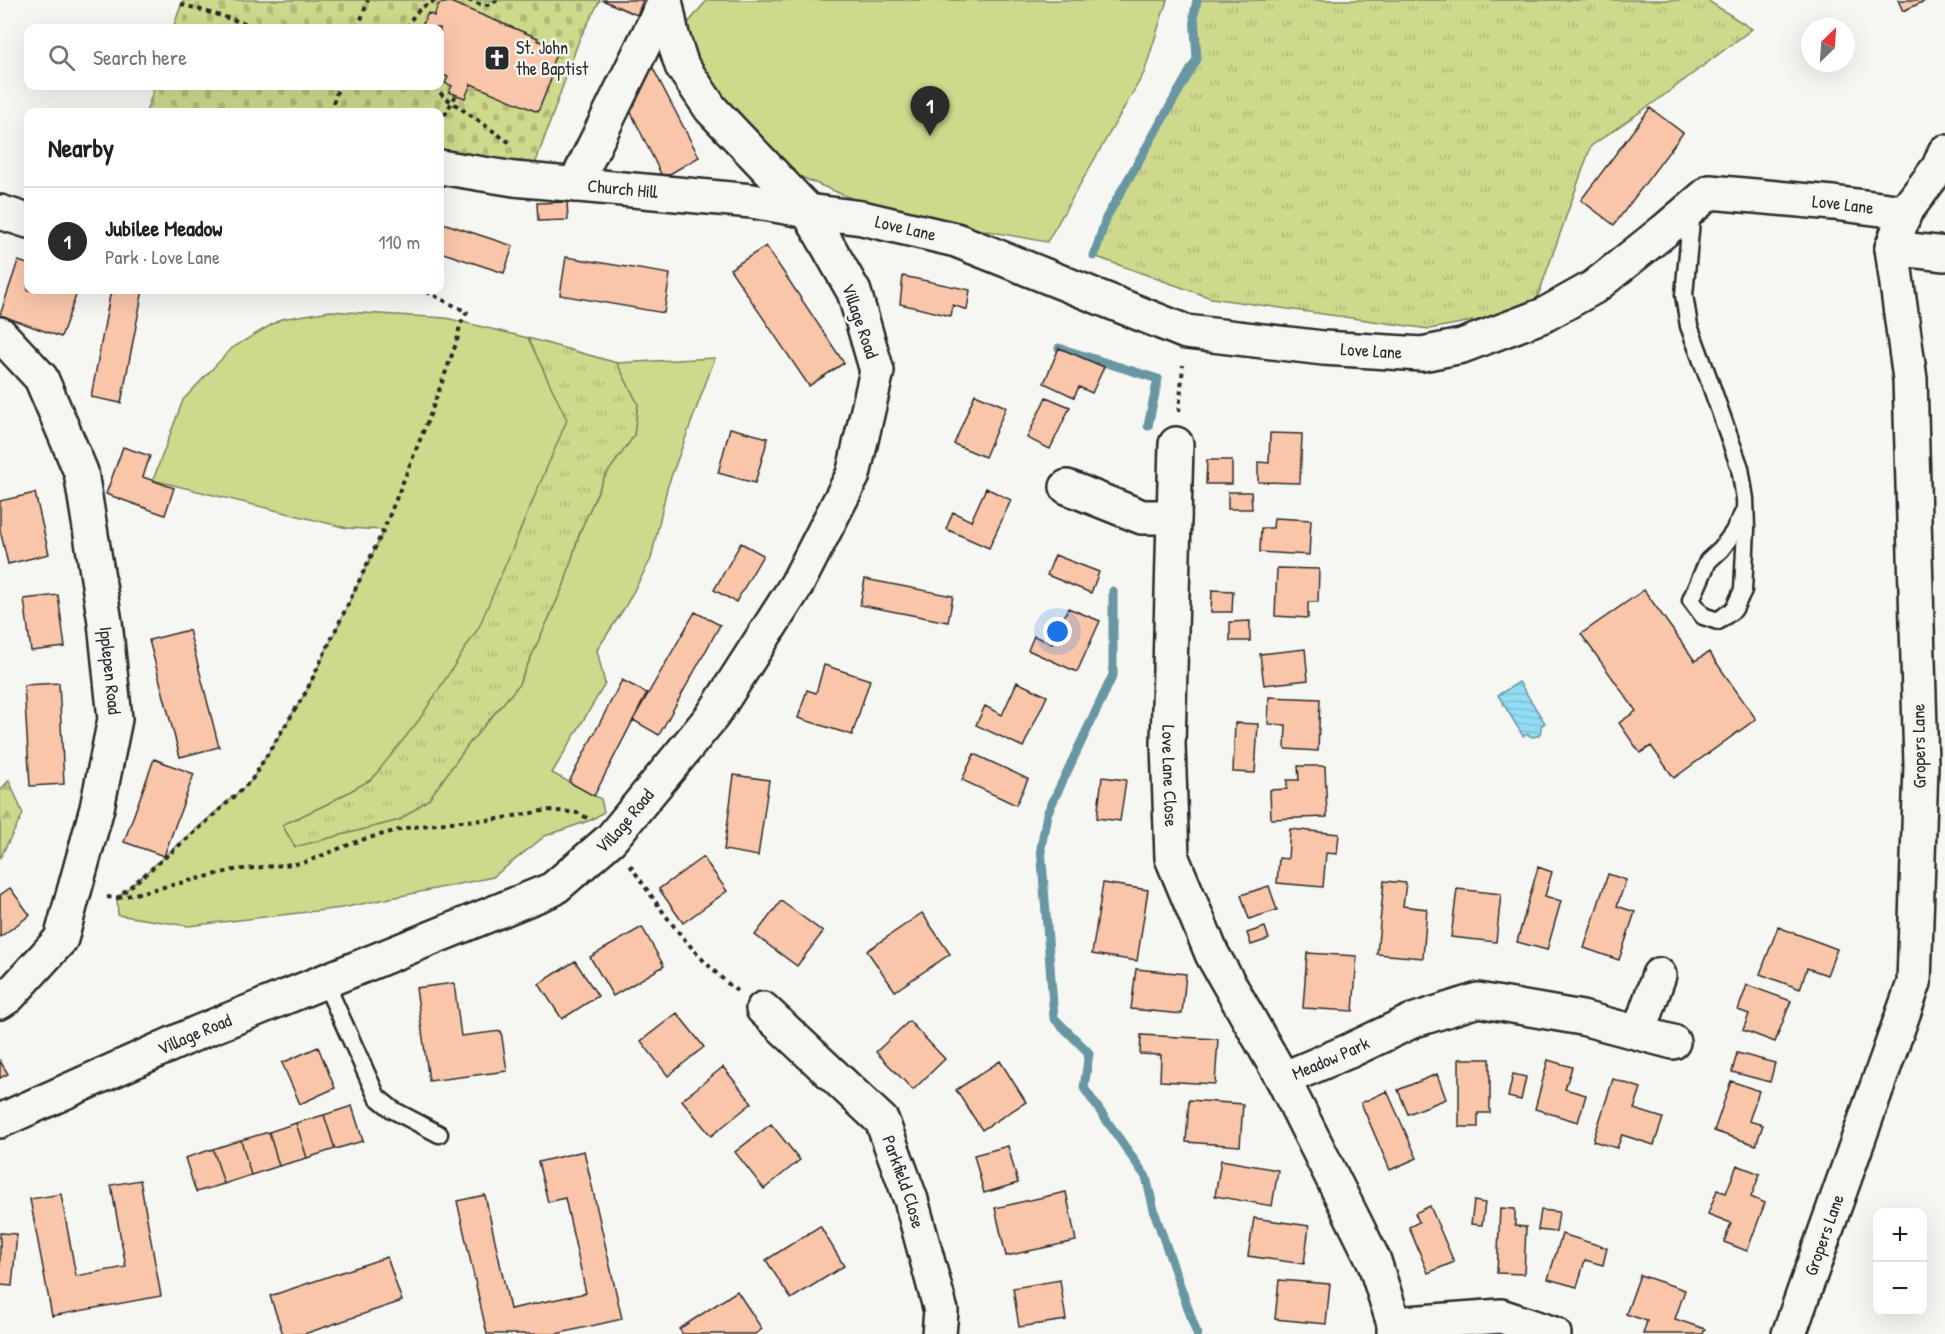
<!DOCTYPE html>
<meta charset="utf-8">
<style>
:root{--surface:#fff;--page:#f2f2f2;--text:#202124;--muted:#757577;--line:#e0e0e0;--accent:#2b2b2b}
body{margin:0;font-family:"Patrick Hand",sans-serif;background:var(--page);color:var(--text)}
.controls{position:absolute;right:18px;bottom:18px;display:grid;overflow:hidden;border-radius:12px;box-shadow:0 6px 24px #0002}
.controls button{width:54px;height:54px;display:grid;place-items:center;padding:0;border:0;border-bottom:2px solid var(--line);background:var(--surface);color:var(--text);font:30px sans-serif}
.compass{position:absolute;left:1801px;top:18px;width:54px;height:54px;border-radius:50%;background:var(--surface);box-shadow:0 6px 24px #0002;rotate:25deg}
.you{position:absolute;left:1058px;top:632px;width:21px;height:21px;margin:-15px;border:4px solid #fff;border-radius:50%;background:#1a73e8;box-shadow:0 0 0 9px #1a73e833}
.badge{display:grid;place-items:center;width:39px;height:39px;border-radius:50%;background:var(--accent);color:#fff;font-size:20px;font-weight:700}
.pin{position:absolute;translate:-50% -50px;filter:drop-shadow(0 2px 3px #0008)}
.pin::after{content:'';position:absolute;top:32px;width:21px;height:18px;background:inherit;clip-path:polygon(0 0,100% 0,50% 100%)}
.list{margin:0;padding:0;list-style:none}
h2{display:flex;justify-content:space-between;align-items:center;height:78px;margin:0;padding:0 24px;font-size:26px}
h2 small{font-size:20px;font-weight:400;color:var(--muted)}
.list li{display:grid;grid-template-columns:39px 1fr auto;gap:18px;align-items:center;box-sizing:border-box;height:108px;padding:0 24px;border-top:2px solid var(--line)}
.list b{display:block;font-size:22px;white-space:nowrap}
.list p{margin:0;font-size:20px;white-space:nowrap;color:var(--muted)}
.list em{font-size:20px;font-style:normal;color:var(--muted)}
.icon{flex:none;width:33px;height:33px;fill:none;stroke:currentColor;stroke-width:2;stroke-linecap:round;stroke-linejoin:round}
.map{position:relative;flex:none;width:1945px;height:1334px;overflow:hidden}
.search{position:absolute;background:var(--surface);box-shadow:0 6px 24px #0002;left:24px;top:24px;width:420px;height:66px;display:flex;align-items:center;gap:15px;box-sizing:border-box;padding:0 21px;border-radius:12px;color:var(--muted);font-size:22px}
.panel{position:absolute;background:var(--surface);box-shadow:0 6px 24px #0002;left:24px;top:108px;width:420px;height:186px;border-radius:12px}
.map>svg:first-child{display:block}
.grass{fill:url(#grass-tufts);stroke:#7c825c;stroke-width:1.5}
.forest{fill:url(#forest-firs);stroke:#7c825c;stroke-width:1.5}
.cemetery{fill:url(#cemetery-stones);stroke:#7c825c;stroke-width:1.5}
.green{fill:#ced98c;stroke:#7c825c;stroke-width:1.5}
.water{fill:url(#water-rules);stroke:#6996a3;stroke-width:1.5}
.lines{fill:none;stroke-linecap:round;stroke-linejoin:round}
.stream{stroke:#6996a3;stroke-width:9}
.building{fill:#f9c6a9;stroke:#2b2b2b;stroke-width:1.5}
.lane-casing{stroke:#2b2b2b;stroke-width:21}
.street-casing{stroke:#2b2b2b;stroke-width:38}
.path{stroke:#2b2b2b;stroke-width:4;stroke-dasharray:4.5 4.5;stroke-linecap:butt}
.lane{stroke:#f6f6f2;stroke-width:16}
.street{stroke:#f6f6f2;stroke-width:33}
.labels{text-anchor:middle;stroke-width:5;stroke-linejoin:round;paint-order:stroke}
.poi-label{font-size:18px;fill:#2b2b2b;stroke:#f6f6f2;text-anchor:start}
.street-label{font-size:18px;fill:#2b2b2b;stroke:#f6f6f2}
</style>
<div class="map">
<svg width="1945" height="1334" viewBox="0 0 1945 1334">
<defs>
<pattern id="grass-tufts" width="24" height="20" patternUnits="userSpaceOnUse" patternTransform="scale(1.5)"><rect width="24" height="20" fill="#ced98c"/><path d="M3 7l-1-3M5 7V3M7 7l1-3M15 17l-1-3M17 17v-4M19 17l1-3" fill="none" stroke="#b1ba79"/></pattern>
<pattern id="forest-firs" width="22" height="20" patternUnits="userSpaceOnUse" patternTransform="scale(1.5)"><rect width="22" height="20" fill="#ced98c"/><path d="M5 1l3.5 6h-7zM16 11l3.5 6h-7z" fill="#b1ba79"/></pattern>
<pattern id="cemetery-stones" width="16" height="16" patternUnits="userSpaceOnUse" patternTransform="scale(1.5)"><rect width="16" height="16" fill="#ced98c"/><path d="M2 7V4a2 2 0 0 1 4 0v3zM10 15v-3a2 2 0 0 1 4 0v3z" fill="#b1ba79"/></pattern>
<pattern id="water-rules" width="6" height="5" patternUnits="userSpaceOnUse" patternTransform="scale(1.5)"><rect width="6" height="5" fill="#92ddf3"/><path d="M0 2.5h6" fill="none" stroke="#7ebed0"/></pattern>
</defs>
<rect width="100%" height="100%" fill="#f6f6f2"/>
<filter id="ink" filterUnits="userSpaceOnUse"><feTurbulence type="fractalNoise" baseFrequency=".0167" numOctaves="2"/><feDisplacementMap in="SourceGraphic" scale="12" xChannelSelector="R" yChannelSelector="G"/><feConvolveMatrix kernelMatrix="1 2 1 2 8 2 1 2 1" color-interpolation-filters="sRGB"/></filter>
<g filter="url(#ink)">
<path class="grass" d="M1197,0H1707L1752,29L1659,99L1591,146L1533,310L1429,329L1211,298L1094,256L1106,218L1197,59L1194,15Z
M528,338L617,363L638,404L634,436L604,478L580,532L564,585L518,686L468,745L429,799L400,820L295,847L282,825L327,804L372,779L566,420Z"/>
<path class="forest" d="M9,780L23,814L0,858V791Z"/>
<path class="cemetery" d="M183,0H600L579,40L531,176L440,160V112H146L155,86H440V28H173Z"/>
<path class="green" d="M707,0H1167L1144,73L1047,242L927,220L858,201L794,174L701,75L684,28Z
M330,311L446,318L528,338L567,420L479,627L419,720L372,779L327,804L282,825L295,847L400,820L429,799L468,745L518,686L564,585L580,532L604,478L634,436L638,404L617,363L715,358L667,488L651,559L625,607L597,650L605,684L552,773L601,799L604,812L591,820L545,836L493,877L342,908L188,926L118,915L117,898L251,781L306,692L384,530L347,528L153,480L183,400L232,348L281,319Z"/>
<path class="water" d="M1519,682L1545,723L1541,726V732L1538,736L1532,737L1527,734L1523,736L1498,695Z"/>
<g class="lines">
<path class="stream" d="M1094,256L1106,218L1197,59L1194,15L1197,0
M1059,348L1158,379L1148,426
M1113,591V675L1047,814L1041,848L1054,1018L1089,1053L1084,1088L1146,1177L1155,1214L1197,1334"/>
</g>
<path class="building" d="M602,0H643L637,15Z
M1898,0H1927L1903,11Z
M450,2L538,38L537,40L558,49L551,67L555,69L538,112L471,84L465,98L449,92L452,86L445,83L448,77L440,73V28H421L428,13L434,16L439,4Z
M644,51L699,157L663,178L624,98Z
M1650,108L1683,133L1614,225L1581,200Z
M567,202L568,220L538,221L537,203Z
M440,222L513,246L504,273L440,252Z
M766,246L844,363L809,386L730,269Z
M566,257L670,274L664,313L560,295Z
M18,261L28,264V290H78L61,337L0,315Z
M903,276L970,290L967,310L953,305L951,316L900,304Z
M111,290H143L121,403L91,397Z
M1059,348L1104,367L1092,393L1079,387L1074,397L1044,383Z
M975,394L1006,407L985,457L954,444Z
M1046,397L1070,407L1050,449L1027,438Z
M730,428L768,438L755,483L718,473Z
M1270,433L1302,434L1300,483L1258,482V462L1269,463Z
M123,447L150,456L143,477L174,488L165,515L106,494Z
M1207,460H1232V484H1206Z
M986,488L1011,500L989,548L946,529L953,512L971,521Z
M1228,492H1251L1252,509H1228Z
M35,493L49,554L8,564L0,530V501Z
M1274,518L1311,520L1309,555L1260,552L1261,528H1273Z
M741,543L763,555L736,602L714,590Z
M1055,555L1099,572L1091,593L1047,575Z
M1277,568L1319,569L1318,602H1308V618L1275,616Z
M865,579L953,596L948,622L860,605Z
M1212,590L1233,591L1232,612H1211Z
M1644,590L1695,661L1709,652L1756,719L1674,778L1651,746L1640,753L1619,723L1636,711L1581,634Z
M58,595L65,647L31,651L24,599Z
M1068,608L1100,621L1077,672L1028,650L1034,636L1052,644Z
M695,612L720,625L659,735L633,720Z
M1250,621V641H1230V622Z
M189,630L219,747L180,757L149,640Z
M1305,649L1308,680L1264,685L1260,654Z
M824,665L870,680L852,735L798,718L807,690L816,693Z
M622,680L647,693L594,796L569,782Z
M1017,682L1047,696L1023,747L976,725L985,706L1002,715Z
M59,683L64,784L30,786L24,685Z
M1269,697L1320,699L1318,751L1285,749L1286,725L1268,724Z
M1235,723L1258,724L1255,773L1233,772Z
M974,754L1028,779L1016,805L962,780Z
M154,759L194,774L164,856L124,842Z
M1298,766H1325L1327,817L1271,819L1270,790L1287,789V780H1299Z
M734,775L769,780L758,856L724,850Z
M1102,777L1126,780L1120,821L1097,818Z
M1290,829L1339,834L1337,854L1326,853L1323,887L1277,883L1279,858L1288,859Z
M703,857L727,891L683,923L659,889Z
M1538,867L1552,872L1545,896L1561,901L1547,950L1517,942Z
M1608,874L1626,880L1617,906L1635,912L1619,960L1584,948Z
M1384,881L1406,883L1403,906L1427,909L1423,958L1377,954Z
M1103,883L1148,890L1137,961L1092,954Z
M1269,886L1277,910L1249,919L1241,895Z
M10,888L30,915L0,937V895Z
M1457,889L1501,894L1496,942L1451,937Z
M781,901L823,932L797,966L755,935Z
M922,913L950,954L895,991L867,951Z
M642,927L664,966L613,996L590,957Z
M1265,927L1269,939L1251,945L1247,933Z
M1778,927L1837,949L1827,975L1807,968L1800,989L1760,974Z
M1307,953L1357,956L1353,1011L1303,1008Z
M575,961L598,996L562,1019L539,984Z
M1136,969L1186,974L1182,1014L1131,1009Z
M454,983L461,1036L501,1031L507,1071L429,1081L416,988Z
M1747,985L1791,1001L1775,1042L1743,1030L1749,1014L1738,1010Z
M677,1013L704,1047L668,1076L641,1041Z
M909,1021L945,1059L913,1090L876,1052Z
M1141,1035L1218,1039L1215,1084L1160,1081L1161,1055L1140,1054Z
M318,1047L335,1088L300,1104L282,1063Z
M1737,1053L1775,1063L1770,1082L1732,1072Z
M1459,1059H1490V1113H1478V1127H1459Z
M1548,1060L1572,1067L1565,1089L1586,1095L1578,1122L1535,1109Z
M0,1061L8,1074L0,1078Z
M1000,1061L1026,1102L982,1130L956,1090Z
M723,1067L752,1103L711,1136L682,1100Z
M1437,1074L1446,1099L1408,1114L1398,1090Z
M1513,1074L1526,1077L1521,1100L1508,1097Z
M1613,1079L1641,1088L1634,1109L1663,1118L1654,1145L1622,1135L1617,1148L1593,1141Z
M1731,1081L1759,1091L1749,1121L1763,1125L1756,1145L1714,1131Z
M1387,1091L1417,1158L1390,1170L1361,1103Z
M1189,1100L1243,1104L1240,1146L1186,1142Z
M352,1106L363,1141L335,1149L324,1115Z
M324,1115L335,1149L307,1158L296,1123Z
M296,1123L307,1158L279,1166L269,1132Z
M771,1124L800,1160L764,1189L735,1152Z
M269,1132L279,1166L251,1175L241,1140Z
M241,1140L251,1175L224,1184L213,1149Z
M1008,1146L1018,1183L984,1193L974,1155Z
M213,1149L224,1184L196,1192L185,1158Z
M584,1151L622,1319L556,1334H487L457,1201L485,1195L510,1309L586,1293L565,1198L548,1202L538,1162Z
M1221,1160L1278,1170L1272,1206L1215,1196Z
M1737,1165L1760,1174L1751,1197L1765,1203L1747,1251L1724,1242L1731,1223L1708,1214L1717,1190L1726,1193Z
M140,1180L161,1296L52,1316L30,1199L61,1194L76,1276L126,1267L111,1185Z
M1066,1192L1076,1241L1006,1256L995,1208Z
M1474,1201L1485,1203L1482,1225L1471,1224Z
M1430,1206L1454,1262L1428,1273L1409,1227L1419,1222L1415,1213Z
M1500,1208L1515,1209V1226L1526,1227L1524,1274L1497,1273Z
M1541,1210L1559,1212L1556,1232L1538,1230Z
M1254,1218L1309,1226L1304,1264L1248,1256Z
M820,1226L844,1266L791,1299L766,1260Z
M0,1233L17,1234L12,1286L0,1285Z
M1562,1234L1607,1248L1603,1265L1585,1260L1577,1287L1548,1279Z
M387,1257L402,1301L304,1334H283L270,1296Z
M1640,1275L1685,1290L1675,1319L1705,1329L1703,1334H1643L1647,1321L1626,1314Z
M1060,1280L1066,1320L1019,1327L1013,1288Z
M1279,1280L1330,1284L1326,1324L1275,1319Z
M737,1291L762,1329L755,1334H683L679,1329Z"/>
<g class="lines">
<g class="lane-casing">
<path id="lane" d="M1692,210L1684,295L1689,326L1708,377L1740,468L1745,499L1746,529L1743,590L1734,609L1718,621L1703,616L1691,600L1708,561L1721,549L1733,533L1745,510
M325,982L377,1097L393,1110L439,1134"/>
</g>
<g class="street-casing">
<g id="street">
<path id="s1" d="M440,167L514,179L752,201L808,211L862,218L956,240L1186,332L1323,348L1422,354L1462,346L1544,315L1594,287L1664,231L1710,192L1833,203L1905,212"/>
<path d="M575,185L665,1"/>
<path d="M0,212L28,221"/>
<path d="M1892,248L1945,254"/>
<path id="s2" d="M0,334L41,378L81,472L105,622L115,719L97,808L61,939L9,996L0,1002"/>
<path id="s3" d="M1176,444L1168,744L1172,858L1212,954L1283,1079L1374,1261L1394,1324V1334"/>
<path d="M1067,487L1142,517H1174"/>
<path id="s4" d="M763,1009L882,1121L911,1200L941,1311L939,1334"/>
<path d="M1639,1033L1659,975"/>
<path id="s5" d="M1283,1079L1349,1051L1412,1021L1478,1000L1582,1018L1673,1042"/>
<path id="s6" d="M0,1121L199,1032L553,889L611,839L713,715L797,584L853,475L877,371L854,292L808,211L711,109L682,66L672,35L665,0"/>
<path d="M1394,1324L1501,1316L1554,1334"/>
<path id="s7" d="M1789,1334L1914,983L1921,765L1910,379L1892,248L1905,212L1939,167L1945,152"/>
</g>
</g>
<path class="path" d="M433,0H444
M468,0C479,4 487,9 497,0
M181,4L261,28
M358,28L368,0
M407,28C413,14 421,6 435,1
M434,86L443,96L513,145
M330,112L339,86
M440,123L456,95
M1179,412L1183,365
M630,865C663,913 691,954 737,991
M107,897L117,898L202,826L251,781L306,692L384,529L430,415L457,341L460,325L467,312L423,290
M118,898L234,870L303,863L361,840L406,828L460,821L492,820L548,810L578,813L587,818"/>
<use href="#lane" class="lane"/>
<use href="#street" class="street"/>
</g>
</g>
<defs>
<g id="church-square" transform="scale(1.35)"><rect x="-9" y="-9" width="18" height="18" rx="4" fill="#2b2b2b" stroke="#f6f6f2"/><path d="M-1.2-6h2.4v3.5h3.3v2.4h-3.3V6h-2.4V-.1h-3.3v-2.4h3.3Z" fill="#fff"/></g>
</defs>
<g fill-rule="evenodd">
<use href="#church-square" x="497" y="58"/>
</g>
<g class="labels">
<g class="poi-label">
<text x="516" y="54">St. John<tspan x="516" dy="21">the Baptist</tspan></text>
</g>
<g class="street-label">
<text dy="6" stroke="none"><textPath href="#s1" startOffset="184">Church Hill</textPath></text>
<text dy="6" stroke="none"><textPath href="#s1" startOffset="1476">Love Lane</textPath></text>
<text dy="6" stroke="none"><textPath href="#s1" startOffset="470">Love Lane</textPath></text>
<text transform="translate(860 321) rotate(71)" y="6">Village Road</text>
<text dy="6" stroke="none"><textPath href="#s1" startOffset="956">Love Lane</textPath></text>
<text dy="6" stroke="none"><textPath href="#s2" startOffset="363">Ipplepen Road</textPath></text>
<text transform="translate(1919 746) rotate(-91)" y="6">Gropers Lane</text>
<text dy="6" stroke="none"><textPath href="#s3" startOffset="332">Love Lane Close</textPath></text>
<text dy="6" stroke="none"><textPath href="#s6" startOffset="699">Village Road</textPath></text>
<text dy="6" stroke="none"><textPath href="#s6" startOffset="213">Village Road</textPath></text>
<text dy="6" stroke="none"><textPath href="#s5" startOffset="52">Meadow Park</textPath></text>
<text dy="6" stroke="none"><textPath href="#s4" startOffset="228">Parkfield Close</textPath></text>
<text dy="6" stroke="none"><textPath href="#s7" startOffset="105">Gropers Lane</textPath></text>
</g>
</g>
</svg>
<div class="controls">
<button>+</button>
<button>−</button>
</div>
<svg class="compass" viewBox="-18 -18 36 36"><path d="M0-13l5 13h-10z" fill="#e53935"/><path d="M0 13l5-13h-10z" fill="#757577"/></svg>
<div class="you"></div>
<div class="pin badge" style="left:930px;top:136px">1</div>
<div class="search"><svg class="icon" aria-label="search" viewBox="0 0 24 24"><circle cx="10" cy="10" r="6"/><path d="M15 15l6 6"/></svg>Search here</div>
<section class="panel">
<h2>Nearby<small></small></h2>
<ul class="list">
<li><span class="badge">1</span><div><b>Jubilee Meadow</b><p>Park · Love Lane</p></div><em>110 m</em></li>
</ul>
</section>
</div>
